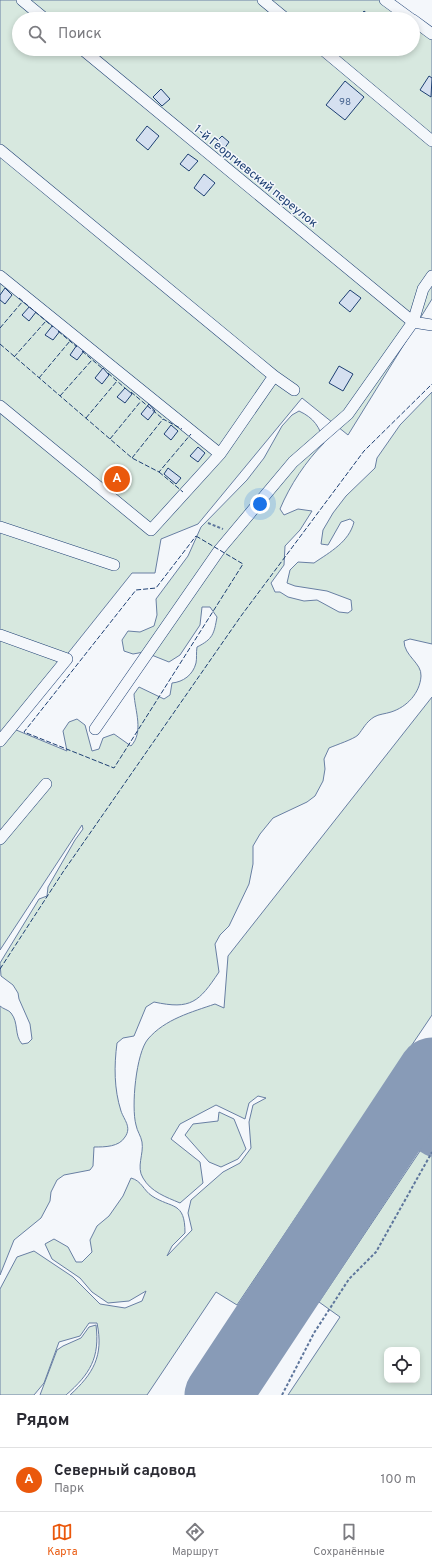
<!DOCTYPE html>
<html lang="ru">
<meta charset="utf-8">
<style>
:root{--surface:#fff;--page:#f7f7f7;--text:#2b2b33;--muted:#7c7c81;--line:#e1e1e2;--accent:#ea580c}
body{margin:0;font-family:Overpass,sans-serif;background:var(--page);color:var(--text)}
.controls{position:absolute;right:12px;bottom:12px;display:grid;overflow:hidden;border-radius:8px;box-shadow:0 2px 6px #0003}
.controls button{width:36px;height:36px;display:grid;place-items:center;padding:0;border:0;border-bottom:1px solid var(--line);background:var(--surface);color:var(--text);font:20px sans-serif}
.you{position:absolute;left:260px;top:504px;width:14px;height:14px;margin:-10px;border:3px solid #fff;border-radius:50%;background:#1a73e8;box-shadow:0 0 0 6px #1a73e833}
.badge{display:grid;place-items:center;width:26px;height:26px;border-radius:50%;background:var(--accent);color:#fff;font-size:13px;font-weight:700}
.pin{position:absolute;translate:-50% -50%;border:2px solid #fff;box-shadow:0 1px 4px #0006}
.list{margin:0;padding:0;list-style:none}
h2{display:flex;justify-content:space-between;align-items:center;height:52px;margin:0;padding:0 16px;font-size:17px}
h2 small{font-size:13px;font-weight:400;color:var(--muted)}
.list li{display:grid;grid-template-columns:26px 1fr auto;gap:12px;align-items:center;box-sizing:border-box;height:64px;padding:0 16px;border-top:1px solid var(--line)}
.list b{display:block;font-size:15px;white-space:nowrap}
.list p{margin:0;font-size:13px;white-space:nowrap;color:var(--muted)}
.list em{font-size:13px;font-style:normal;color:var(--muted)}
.icon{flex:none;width:22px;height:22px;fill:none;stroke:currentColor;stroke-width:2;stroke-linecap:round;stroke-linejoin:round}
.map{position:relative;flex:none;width:432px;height:1395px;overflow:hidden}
.search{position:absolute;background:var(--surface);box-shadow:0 2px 6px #0003;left:12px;right:12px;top:12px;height:44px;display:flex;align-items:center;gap:10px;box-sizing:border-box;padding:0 14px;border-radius:22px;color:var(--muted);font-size:15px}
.sheet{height:116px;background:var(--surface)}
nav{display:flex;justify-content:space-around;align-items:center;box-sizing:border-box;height:56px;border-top:1px solid var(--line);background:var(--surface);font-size:11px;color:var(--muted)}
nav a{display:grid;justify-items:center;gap:2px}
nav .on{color:var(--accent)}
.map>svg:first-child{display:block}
.green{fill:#d7e8df;stroke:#687fa3;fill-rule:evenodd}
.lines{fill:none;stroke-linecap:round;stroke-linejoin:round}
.taxiway{stroke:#889bb7;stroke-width:27}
.runway{stroke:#889bb7;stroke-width:67}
.building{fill:#d5e0f0;stroke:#1d3f73}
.minor-casing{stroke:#1d3f73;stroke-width:12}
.path{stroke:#5e769c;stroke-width:2;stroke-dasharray:3 2;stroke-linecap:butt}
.minor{stroke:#f4f7fb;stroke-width:11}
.fence{stroke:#1d3f73;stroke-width:1;stroke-dasharray:5 2;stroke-linecap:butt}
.labels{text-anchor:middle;stroke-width:3;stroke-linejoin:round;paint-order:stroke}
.number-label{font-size:10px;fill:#4b6792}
.street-label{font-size:12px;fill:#1d3f73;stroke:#f4f7fb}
</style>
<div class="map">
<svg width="432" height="1395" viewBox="0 0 432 1395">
<rect width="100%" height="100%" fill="#f4f7fb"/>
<path class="green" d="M0,0H383L411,19H19V49H413V20L432,33V299L348,435L302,398L198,524L161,539L155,573H132L9,727L67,751L63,731L69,722L77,719L85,725L92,751L99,749L103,738L114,734L131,746C144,732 135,711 134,694L139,687L164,699L170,695L172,683C183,682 193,675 196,663C197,658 196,653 197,647C213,639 214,634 217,617L210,607H202L200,625L180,655L169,662L144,652L133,654L124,651L122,640L128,631L140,632L154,626L157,615L156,599L188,556L201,527L247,480L264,458L282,426L292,415L299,411C314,418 320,427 324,443C306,461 290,485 280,509L284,515L298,509L312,511L300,530L285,546L284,565L271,583L275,592H280L288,597L304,601L317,600L339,612L348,613L352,610L351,600L327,591L295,586L287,583L290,570L298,562L314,563C330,552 349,542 354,522L350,519L341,522L328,545L321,544L323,530L333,513L346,496L375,468L377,458L400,425L432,392V644L410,639L404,641C404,656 422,663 421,676C420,693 407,707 391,712C385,714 379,714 374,717C366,722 363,729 358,735C354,739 336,745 329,748L324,759L325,769L323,781L315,796L307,802L273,818L260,834L253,846V864L249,884L229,926L220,935L215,944L219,972C199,1002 191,1010 154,1002L146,1007L134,1036L123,1038L117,1043C114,1066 114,1089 121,1111C124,1120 132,1127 125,1137C119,1147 105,1147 94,1147L93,1166L90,1170L64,1175L57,1180L51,1192L50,1201L41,1218L14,1240L0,1275V1006C3,1009 9,1010 11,1013C19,1023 14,1035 22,1044L28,1043L32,1039L30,1024L19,999L18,993L13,985L1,976L0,963L39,899L47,896L48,887L75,840L83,829L82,825L0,950Z
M432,697V1015L237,1305L216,1292L147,1395H70C93,1374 104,1356 97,1323H89L80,1336L59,1342L44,1383L34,1395H0V1289L17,1257L34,1251L73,1277L100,1304L125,1308L142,1301L146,1291L129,1301L108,1303L92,1292L80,1278L52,1259L45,1244L54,1239L68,1247L76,1262H82L92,1252L90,1240L97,1226L109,1216L123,1196L131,1178C142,1181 143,1190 152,1196C172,1209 185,1201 185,1233L172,1246L167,1256L192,1230L188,1213L191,1200L223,1172L240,1163L251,1148L249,1122L253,1105L266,1098L258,1096L249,1103L245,1119L216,1105L180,1124L171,1139L200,1162L203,1183L180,1203C166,1197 151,1192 143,1178C136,1167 144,1154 142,1142C141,1136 137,1131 136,1125C131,1107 136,1053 148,1039C165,1019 192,1012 215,1004L224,1008L228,956Z
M219,1112L234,1119L246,1149L238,1159L221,1167L209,1162L185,1135L193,1124L218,1121Z
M422,1148L432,1155V1395H288L340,1317L319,1302ZM387,1350H417V1380H387Z
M96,1325C100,1358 90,1374 66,1395H40L57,1350L63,1346L81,1338L89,1327Z"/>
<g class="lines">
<path class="taxiway" d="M411,1103C403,1127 414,1132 432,1143
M386,1140L404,1130L414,1131"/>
<path class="runway" d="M218,1395L432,1071"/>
</g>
<path class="building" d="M364,11L374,19H358Z
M429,76L432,78L431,97L420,90Z
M345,81L364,97L345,120L326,105Z
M161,89L170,99L162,106L153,97Z
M147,126L159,136L148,150L136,140Z
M222,136L229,142L224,149L216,142Z
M188,154L198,161L189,171L180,164Z
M204,174L215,183L204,196L194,188Z
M5,288L12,295L5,304L0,300V295Z
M350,290L361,298L350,312L339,303Z
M30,306L36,312L29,321L22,315Z
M53,325L60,331L53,340L45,335Z
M77,345L84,351L77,360L70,355Z
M339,366L353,374L343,391L329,383Z
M103,368L109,375L102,384L95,378Z
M125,388L132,394L125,403L117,397Z
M149,404L155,411L148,420L141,414Z
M171,425L178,431L171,440L164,434Z
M198,447L205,453L198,462L190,456Z
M168,468L181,478L176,484L164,474Z
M111,471L114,474L108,481L104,478Z"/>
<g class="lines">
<g class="minor-casing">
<path id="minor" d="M22,0L45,19
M263,0L286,19
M385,0L411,19
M413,20L432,34
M82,49L413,322L423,289L432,276
M322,49L432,141
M0,150L274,376L294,390
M0,276L220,454
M0,406L151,530L220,454L274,376
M0,527L114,565
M0,635L67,659L0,741
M95,729L220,549L293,462L348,414L413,322L432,325
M0,839L46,784"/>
</g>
<path class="path" d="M208,523L223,529
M282,1395L314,1333L349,1279L376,1252L432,1152"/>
<use href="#minor" class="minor"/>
<path class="fence" d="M19,298L53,327
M0,328L23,301
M58,331L77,347
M0,344L132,458L159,472L191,434
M82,351L103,369
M14,357L46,321
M108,373L126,389
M39,378L70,341
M131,392L163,419
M60,396L92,360
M86,418L117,381
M110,439L141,401
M132,458L163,419L182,429
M159,472L183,492
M196,536L243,564L114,768L24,732L136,590L156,588Z
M0,969L63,872L241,616L364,451L432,384"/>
</g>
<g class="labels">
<g class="number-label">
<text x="345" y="105">98</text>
</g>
<g class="street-label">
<text transform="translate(256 176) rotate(39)" y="4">1-й Георгиевский переулок</text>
</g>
</g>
</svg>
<div class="controls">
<button><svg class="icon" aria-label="locate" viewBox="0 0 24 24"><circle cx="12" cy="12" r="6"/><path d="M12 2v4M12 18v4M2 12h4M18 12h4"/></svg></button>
</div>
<div class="you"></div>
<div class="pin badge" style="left:117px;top:479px">A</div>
<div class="search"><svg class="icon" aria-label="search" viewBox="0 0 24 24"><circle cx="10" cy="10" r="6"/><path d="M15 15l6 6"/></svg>Поиск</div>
</div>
<section class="sheet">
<h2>Рядом<small></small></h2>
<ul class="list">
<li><span class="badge">A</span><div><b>Северный садовод</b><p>Парк</p></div><em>100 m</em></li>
</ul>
</section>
<nav>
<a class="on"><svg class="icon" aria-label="map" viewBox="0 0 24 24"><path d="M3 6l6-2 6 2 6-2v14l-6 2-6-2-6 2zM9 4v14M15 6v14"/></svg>Карта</a>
<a><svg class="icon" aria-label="directions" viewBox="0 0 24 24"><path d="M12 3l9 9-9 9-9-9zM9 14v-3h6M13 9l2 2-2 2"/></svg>Маршрут</a>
<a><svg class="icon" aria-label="saved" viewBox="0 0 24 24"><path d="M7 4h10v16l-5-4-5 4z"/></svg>Сохранённые</a>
</nav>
